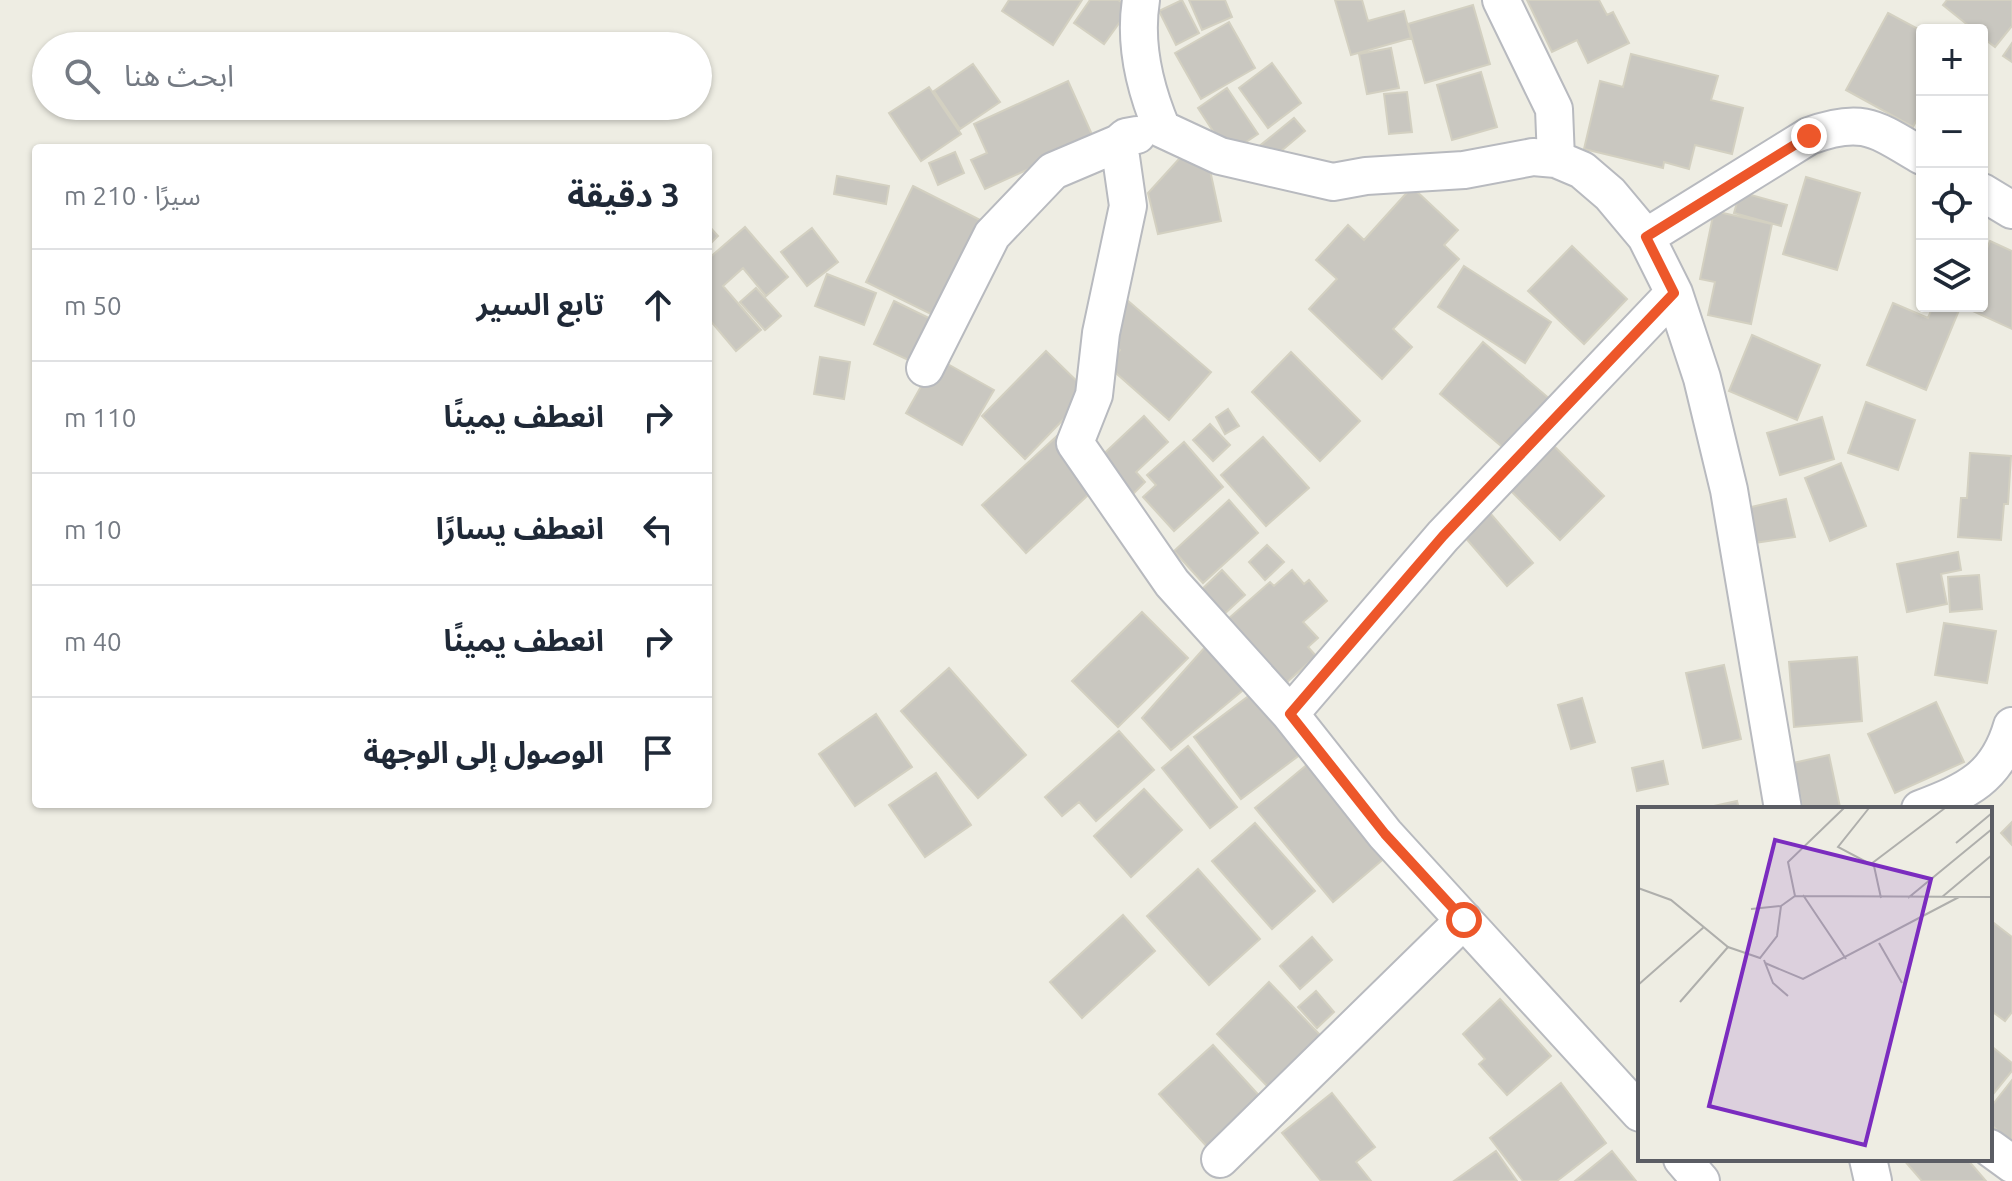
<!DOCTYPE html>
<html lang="ar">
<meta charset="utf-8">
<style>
:root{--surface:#fff;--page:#f6f6f7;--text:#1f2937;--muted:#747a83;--line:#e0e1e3}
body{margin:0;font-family:Ubuntu,"Noto Sans Arabic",sans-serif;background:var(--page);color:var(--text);direction:rtl}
.controls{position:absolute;right:24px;top:24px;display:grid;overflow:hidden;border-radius:8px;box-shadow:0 2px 6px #0004}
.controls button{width:72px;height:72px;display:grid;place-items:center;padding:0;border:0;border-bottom:2px solid var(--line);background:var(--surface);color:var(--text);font:40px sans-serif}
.stop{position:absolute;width:24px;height:24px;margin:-18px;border:6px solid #ed572a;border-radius:50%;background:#fff}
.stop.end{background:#ed572a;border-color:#fff;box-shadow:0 2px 8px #0008}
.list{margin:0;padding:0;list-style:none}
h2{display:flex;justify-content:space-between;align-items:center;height:104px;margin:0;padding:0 32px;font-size:34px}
h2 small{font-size:26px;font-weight:400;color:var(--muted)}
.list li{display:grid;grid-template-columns:52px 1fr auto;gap:24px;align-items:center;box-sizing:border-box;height:112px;padding:0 32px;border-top:2px solid var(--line)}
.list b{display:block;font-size:30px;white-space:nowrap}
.list em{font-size:26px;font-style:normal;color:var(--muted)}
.icon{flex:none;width:44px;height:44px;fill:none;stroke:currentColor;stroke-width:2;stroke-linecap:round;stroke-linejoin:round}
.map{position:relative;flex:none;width:2012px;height:1181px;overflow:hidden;direction:ltr}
.search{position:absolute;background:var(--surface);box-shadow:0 2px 6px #0004;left:32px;top:32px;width:680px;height:88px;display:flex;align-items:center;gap:20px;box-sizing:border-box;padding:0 28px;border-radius:44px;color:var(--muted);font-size:30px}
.panel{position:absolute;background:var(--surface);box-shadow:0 2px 6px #0004;left:32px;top:144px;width:680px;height:664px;border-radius:8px;direction:rtl}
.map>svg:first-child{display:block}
.building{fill:#c9c7c0;stroke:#d3d0c1;stroke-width:2}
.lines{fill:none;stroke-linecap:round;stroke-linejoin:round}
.minor-casing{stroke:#b8babf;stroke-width:40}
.minor{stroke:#fff;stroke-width:36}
.route{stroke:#ed572a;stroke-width:10}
.inset-road{fill:none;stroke:#afafac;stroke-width:2}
.view{fill:#7b2cbf;fill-opacity:0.15;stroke:#7b2cbf;stroke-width:4}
.inset-edge{fill:none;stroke:#5b5d64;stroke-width:4}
</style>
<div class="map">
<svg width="2012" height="1181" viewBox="0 0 2012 1181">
<rect width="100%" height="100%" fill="#eeede3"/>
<path class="building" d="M1009,0H1082L1053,45L1002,11Z
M1090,0H1118L1130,8L1104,44L1074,23Z
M1182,0L1199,33L1176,45L1159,11Z
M1189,0H1225L1232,17L1202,30Z
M1335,0H1362L1368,21L1404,11L1411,38L1351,55Z
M1527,0H1599L1607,15L1613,12L1629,43L1588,63L1577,40L1552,52Z
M1947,0H2012V26L1995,47L1982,37V30H1974L1943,5Z
M1473,5L1490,64L1425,83L1408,24Z
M1888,13L1922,31V110L1913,127L1846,90Z
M1229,22L1255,68L1201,99L1175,53Z
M2012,43V62L2003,56Z
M1391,48L1399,88L1367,94L1359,54Z
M1631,54L1718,76L1711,100L1743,108L1732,154L1695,145L1689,169L1664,162L1663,168L1584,149L1600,81L1623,87Z
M1272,63L1301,103L1268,128L1239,88Z
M973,64L1000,102L960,129L934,91Z
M1481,72L1497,127L1452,140L1437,85Z
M1068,81L1094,139L985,189L971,160L987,153L974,124Z
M929,87L961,134L921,161L889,113Z
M1227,88L1258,134L1228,154L1198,108Z
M1407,92L1412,132L1389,134L1384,94Z
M1294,118L1305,131L1268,162L1257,148Z
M955,152L964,173L938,185L929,163Z
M1202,155L1207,156L1221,221L1158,234L1148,193L1179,159Z
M837,176L889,186L886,204L834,194Z
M1806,177L1860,193L1837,270L1783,254Z
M913,186L988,224L941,319L866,282Z
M1412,187L1458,230L1444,245L1459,259L1393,329L1412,347L1382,379L1309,309L1337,279L1316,260L1348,225L1364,240Z
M1740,192L1787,205L1781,226L1734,213Z
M1714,211L1772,224L1751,324L1708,315L1715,282L1700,279Z
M708,225L718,236L708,246Z
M745,227L788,277L766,296L743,268L723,286L761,330L736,351L708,318V259Z
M812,228L838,262L807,286L781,252Z
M1990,241L2012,251V329L1962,306H1982V260Z
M1572,246L1627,299L1584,344L1528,291Z
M1464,266L1551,322L1525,363L1438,307Z
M827,274L876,293L864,325L815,306Z
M756,288L781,316L765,330L740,302Z
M1127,300L1211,372L1169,420L1108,366L1120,350L1111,341L1113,317Z
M894,301L939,323L919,365L874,344Z
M1893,303L1928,318L1933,306L1960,308L1926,390L1867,365Z
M1752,335L1820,365L1797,420L1729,391Z
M1483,342L1551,400L1507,451L1440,394Z
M1046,351L1089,393L1025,459L982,416Z
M1291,352L1360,421L1320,461L1252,392Z
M820,357L850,362L844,399L814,394Z
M937,358L994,390L962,445L906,413Z
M1866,402L1915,420L1898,470L1848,453Z
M1228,409L1239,426L1225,434L1216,417Z
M1144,416L1168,442L1136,472L1145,482L1129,498L1095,462Z
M1822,417L1834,459L1780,475L1767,433Z
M1210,424L1230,445L1213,461L1193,440Z
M1543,435L1604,496L1560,540L1499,479Z
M1057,436L1101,483L1026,553L982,505Z
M1263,437L1309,488L1266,526L1221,475Z
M1184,442L1223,487L1174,531L1143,497L1156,485L1147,475Z
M1970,453L2011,456L2008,504H2004L2001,540L1958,537L1961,498H1967Z
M1841,463L1866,526L1830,541L1805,478Z
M1786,499L1795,537L1754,543L1747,508Z
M1229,500L1258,533L1203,583L1174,551Z
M1484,506L1533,563L1507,586L1458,529Z
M1267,545L1284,562L1265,580L1249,562Z
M1958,552L1961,570L1941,574L1947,604L1907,612L1897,564Z
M1222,570L1245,595L1221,617L1199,592Z
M1292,570L1304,584L1309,580L1327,601L1303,622L1318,638L1308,647L1316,656L1276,692L1220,626L1270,582L1274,586Z
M1979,575L1982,609L1950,612L1948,577Z
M1142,612L1188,658L1118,727L1072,681Z
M1944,623L1996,631L1987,683L1935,675Z
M1214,637L1253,682L1171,750L1142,718Z
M1857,657L1862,721L1794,727L1789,662Z
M1724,665L1741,739L1703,748L1686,673Z
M949,668L1026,755L978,798L901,711Z
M1258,689L1305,751L1241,799L1194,737Z
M1582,698L1595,742L1571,749L1558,705Z
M1936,702L1964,762L1895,793L1868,734Z
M876,714L912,767L855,806L819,754Z
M1119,731L1154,770L1096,821L1079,802L1062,816L1045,797Z
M1188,746L1237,807L1210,828L1162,768Z
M1829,755L1840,807L1803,809L1793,763Z
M1315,758L1393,851L1333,902L1255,808Z
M1663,761L1668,784L1637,791L1632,768Z
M936,773L971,825L925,857L889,805Z
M1144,789L1182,830L1131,877L1094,836Z
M1737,801L1739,809H1700Z
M2012,822V845L2001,833Z
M1255,823L1315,891L1272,929L1212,861Z
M1198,869L1260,939L1209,985L1147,916Z
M1123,915L1155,951L1082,1018L1050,982Z
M1990,920L2012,937V1012L2005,1021L1990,1010Z
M1312,937L1332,960L1300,989L1280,966Z
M1269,982L1323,1038L1270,1089L1217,1034Z
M1316,991L1334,1012L1317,1028L1298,1007Z
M1500,999L1551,1056L1507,1095L1479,1064L1485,1059L1463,1034Z
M1213,1045L1264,1101L1210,1150L1159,1094Z
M1990,1045L2012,1063V1071L1990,1098Z
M2012,1080V1142L1990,1124V1108Z
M1561,1083L1606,1143L1557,1181H1523L1490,1138Z
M1332,1093L1375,1147L1356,1162L1371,1181H1321L1282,1133Z
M1496,1151L1517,1181H1454Z
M1612,1151L1636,1181H1575Z
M1903,1159H1967L1986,1181H1922Z"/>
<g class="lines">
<g class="minor-casing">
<path id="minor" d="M1141,0C1134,44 1145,89 1162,129L1220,156L1333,182L1366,176L1464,170L1533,157L1556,159L1582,170L1610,194L1646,237L1674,293L1702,378L1729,490L1783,809
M1501,0L1554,109L1556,159
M1119,143L1128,206L1101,333L1094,395L1075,443L1172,583L1290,714L1385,834L1640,1113
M1982,192L2012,210
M1646,237L1809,136C1863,116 1876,129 1922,156
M925,368L992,235L1053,171L1119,143L1126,137L1137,135
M1290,714L1443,536L1674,293
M1920,809C1967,791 1997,778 2012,726
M1990,1148L2012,1164
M1220,1159L1464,920
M1682,1159L1701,1181
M1868,1159L1873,1181"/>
</g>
<use href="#minor" class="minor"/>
</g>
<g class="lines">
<path class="route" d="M1464,920L1385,834L1290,714L1443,536L1674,293L1646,237L1809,136"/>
</g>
<g transform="translate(1638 807)">
<rect width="354" height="354" fill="#eeede3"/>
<path class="inset-road" d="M231,1L200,40L236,59L243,91M318,36L354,6M233,57L307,1M0,81L33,93L90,140L122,151L139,129L143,99L157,89L354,90M165,88L208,152M157,89L150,55L206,1M304,90L354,48M270,91L354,22M113,102L143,99M241,136L264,176M126,153L135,176L150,189M127,156L165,172L321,90M0,178L66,120M42,195L90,140"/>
<path class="view" d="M137,33L293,72L227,338L71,299Z"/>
<rect width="354" height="354" class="inset-edge"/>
</g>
</svg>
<div class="controls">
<button>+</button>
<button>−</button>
<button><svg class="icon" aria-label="locate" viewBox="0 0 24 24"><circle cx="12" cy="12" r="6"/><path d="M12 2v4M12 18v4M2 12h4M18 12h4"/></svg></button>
<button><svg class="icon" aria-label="layers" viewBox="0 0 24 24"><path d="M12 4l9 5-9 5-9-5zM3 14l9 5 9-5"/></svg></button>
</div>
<div class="stop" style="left:1464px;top:920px"></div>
<div class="stop end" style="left:1809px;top:136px"></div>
<div class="search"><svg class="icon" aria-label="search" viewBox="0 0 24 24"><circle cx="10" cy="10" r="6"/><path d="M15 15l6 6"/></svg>ابحث هنا</div>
<section class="panel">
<h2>3 دقيقة<small>سيرًا · 210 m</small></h2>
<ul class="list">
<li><svg class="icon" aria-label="ahead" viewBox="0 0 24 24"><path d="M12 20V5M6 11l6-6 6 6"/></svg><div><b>تابع السير</b></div><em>50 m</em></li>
<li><svg class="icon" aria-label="right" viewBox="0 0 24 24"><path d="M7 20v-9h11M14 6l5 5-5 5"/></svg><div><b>انعطف يمينًا</b></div><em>110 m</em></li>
<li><svg class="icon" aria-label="left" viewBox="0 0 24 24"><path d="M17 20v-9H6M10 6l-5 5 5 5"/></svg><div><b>انعطف يسارًا</b></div><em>10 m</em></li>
<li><svg class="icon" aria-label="right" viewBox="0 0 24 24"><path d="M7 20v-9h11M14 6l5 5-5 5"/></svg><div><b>انعطف يمينًا</b></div><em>40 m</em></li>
<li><svg class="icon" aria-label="arrive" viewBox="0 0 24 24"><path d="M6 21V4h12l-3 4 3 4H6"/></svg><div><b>الوصول إلى الوجهة</b></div></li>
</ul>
</section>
</div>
